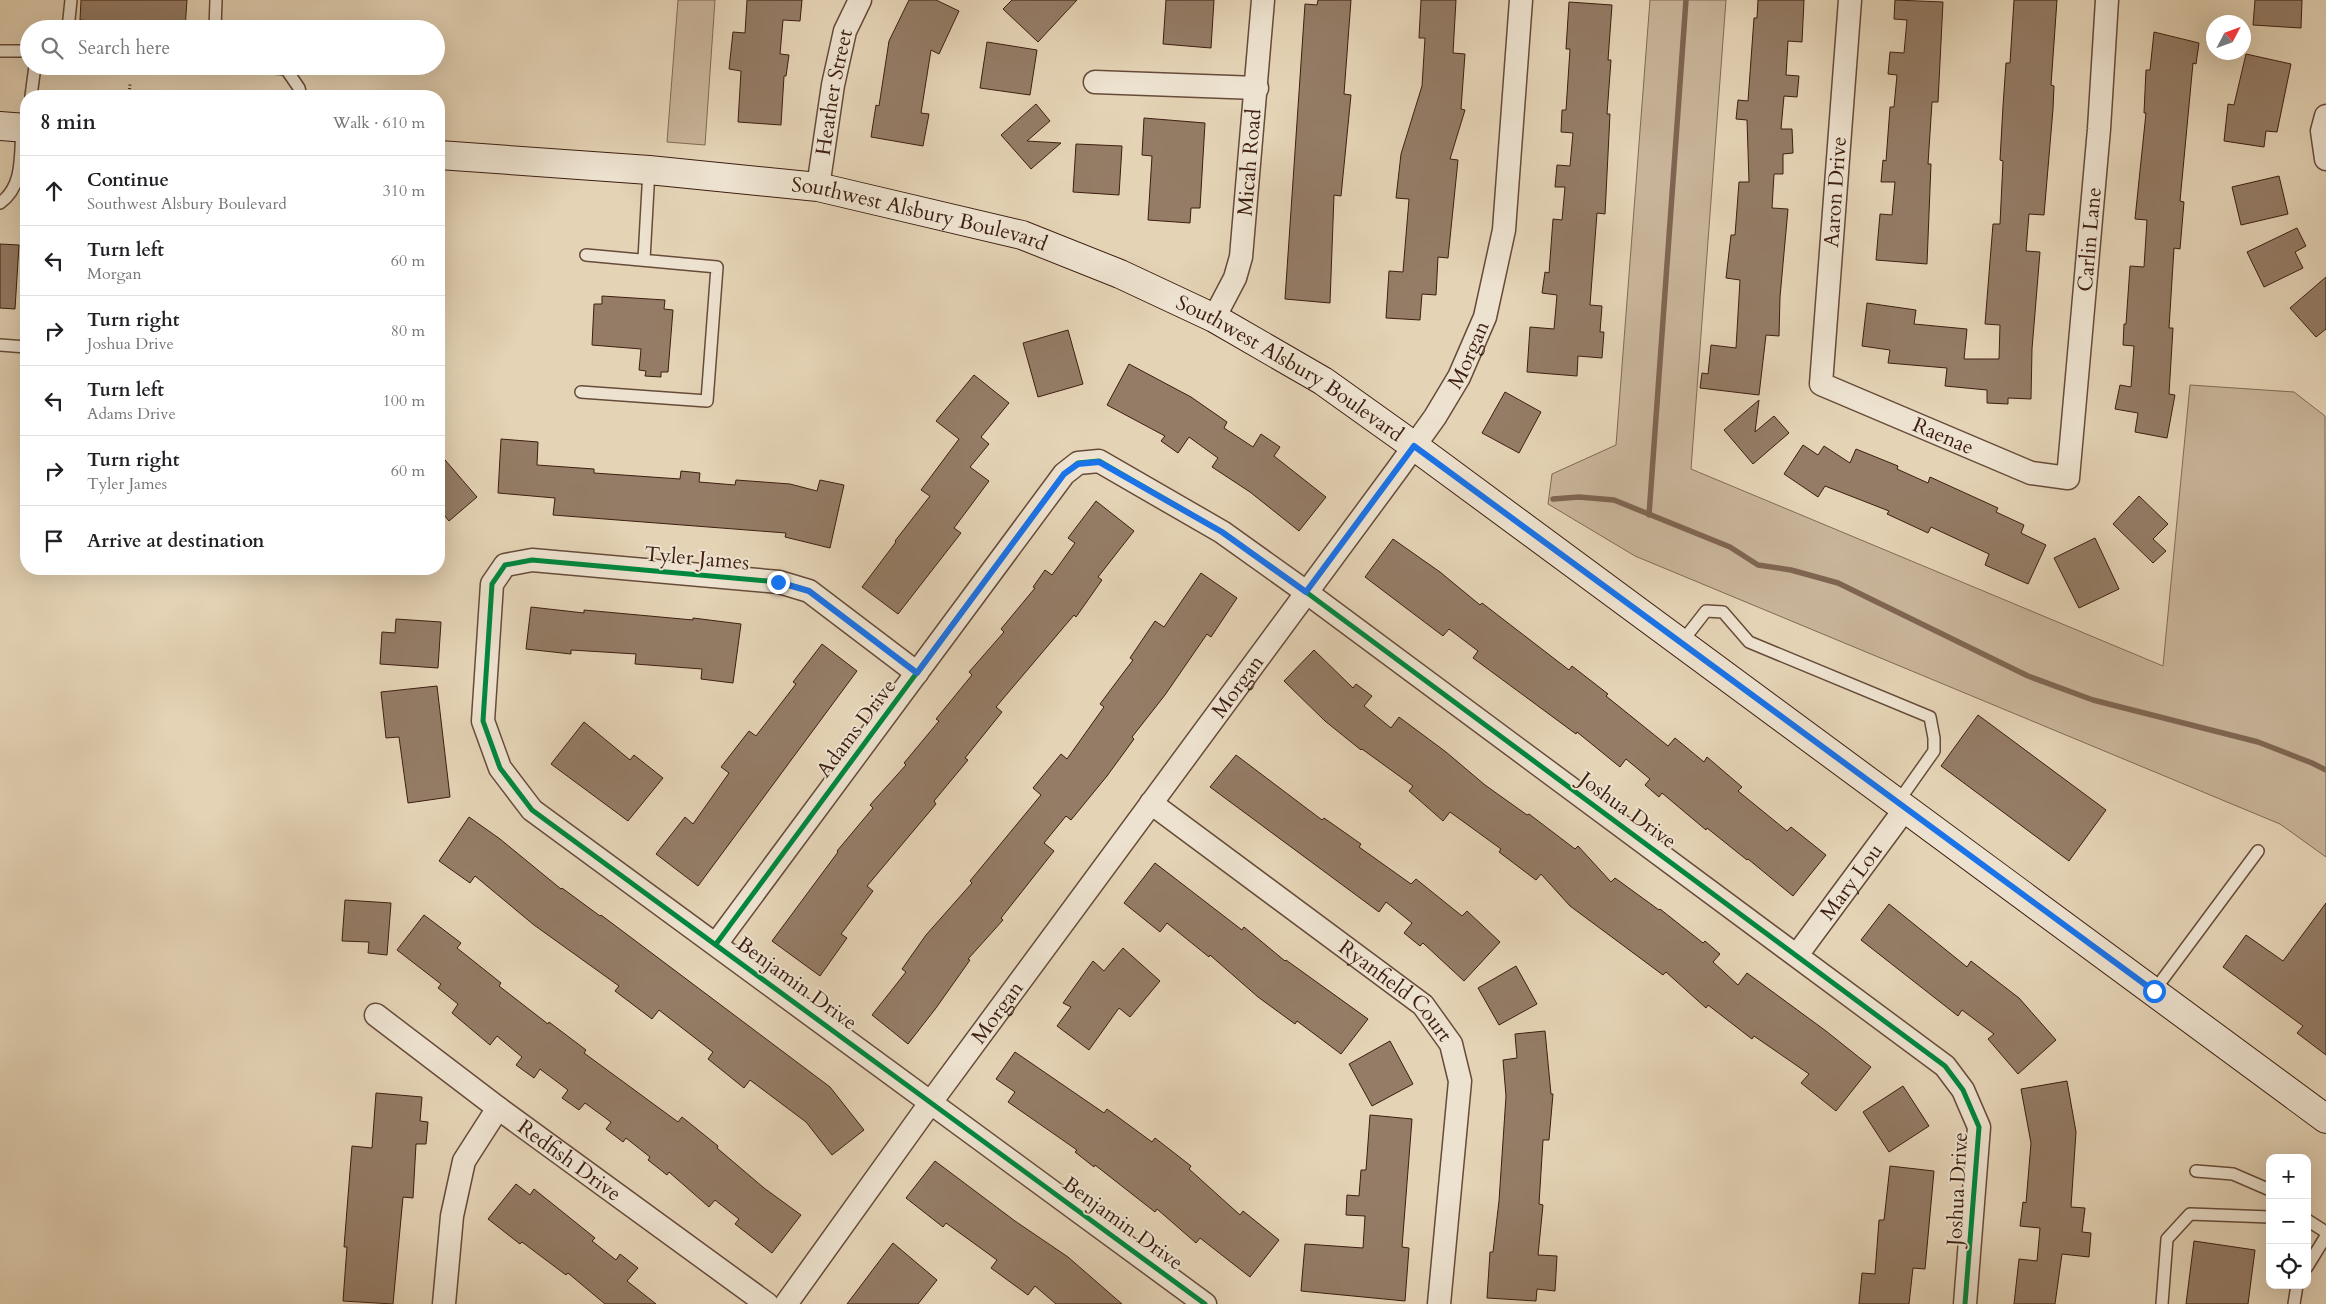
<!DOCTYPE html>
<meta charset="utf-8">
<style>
:root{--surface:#fff;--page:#f2f2f2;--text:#202124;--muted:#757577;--line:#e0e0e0}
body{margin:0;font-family:Cardo,serif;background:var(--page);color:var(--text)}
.controls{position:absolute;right:15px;bottom:15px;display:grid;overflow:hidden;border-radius:10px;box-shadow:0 5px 20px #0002}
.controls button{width:45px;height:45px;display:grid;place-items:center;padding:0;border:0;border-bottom:1px solid var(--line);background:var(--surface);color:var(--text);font:25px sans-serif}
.compass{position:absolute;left:2206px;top:15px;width:45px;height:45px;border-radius:50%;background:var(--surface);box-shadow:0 5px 20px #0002;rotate:49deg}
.stop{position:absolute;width:15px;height:15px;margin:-11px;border:4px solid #1a73e8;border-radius:50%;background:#fff}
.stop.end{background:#1a73e8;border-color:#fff;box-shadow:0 1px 5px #0008}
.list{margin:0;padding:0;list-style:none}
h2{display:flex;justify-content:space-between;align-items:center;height:65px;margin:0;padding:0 20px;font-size:21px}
h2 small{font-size:16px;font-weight:400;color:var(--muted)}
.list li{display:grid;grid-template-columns:32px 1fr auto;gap:15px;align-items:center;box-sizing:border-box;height:70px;padding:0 20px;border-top:1px solid var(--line)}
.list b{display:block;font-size:19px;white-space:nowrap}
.list p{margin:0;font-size:16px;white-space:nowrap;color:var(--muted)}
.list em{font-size:16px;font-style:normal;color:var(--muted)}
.icon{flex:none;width:28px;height:28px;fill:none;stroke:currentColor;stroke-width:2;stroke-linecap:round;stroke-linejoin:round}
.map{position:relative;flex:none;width:2326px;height:1304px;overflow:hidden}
.search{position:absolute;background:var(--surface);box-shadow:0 5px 20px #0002;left:20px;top:20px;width:425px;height:55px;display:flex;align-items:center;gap:12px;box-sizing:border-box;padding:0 18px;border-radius:28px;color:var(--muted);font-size:19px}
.panel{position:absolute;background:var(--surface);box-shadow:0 5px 20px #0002;left:20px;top:90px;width:425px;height:485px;border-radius:20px}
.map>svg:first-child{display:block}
.green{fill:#c8b499;stroke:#826954}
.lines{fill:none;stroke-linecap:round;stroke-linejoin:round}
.stream{stroke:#7f6551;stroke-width:5.5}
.building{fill:#947c66;stroke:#3d1e10}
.lane-casing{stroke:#674b39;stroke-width:14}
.street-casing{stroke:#674b39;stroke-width:25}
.secondary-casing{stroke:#3d1e10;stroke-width:30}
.path{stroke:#3d1e10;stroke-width:3;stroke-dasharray:1 2.5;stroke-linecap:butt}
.lane{stroke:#ede2cf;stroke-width:11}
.street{stroke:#ede2cf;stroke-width:22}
.secondary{stroke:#ede2cf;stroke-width:28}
.cycleway-casing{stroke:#ede2cf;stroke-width:8}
.cycleway{stroke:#00873e;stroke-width:5}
.route{stroke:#1a73e8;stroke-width:6}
.labels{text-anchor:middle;stroke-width:4;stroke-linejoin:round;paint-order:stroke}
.street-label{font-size:21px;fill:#3d1e10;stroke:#ede2cf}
</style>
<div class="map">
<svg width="2326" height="1304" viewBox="0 0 2326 1304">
<rect width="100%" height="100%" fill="#e4d3b5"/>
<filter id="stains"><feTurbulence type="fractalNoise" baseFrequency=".004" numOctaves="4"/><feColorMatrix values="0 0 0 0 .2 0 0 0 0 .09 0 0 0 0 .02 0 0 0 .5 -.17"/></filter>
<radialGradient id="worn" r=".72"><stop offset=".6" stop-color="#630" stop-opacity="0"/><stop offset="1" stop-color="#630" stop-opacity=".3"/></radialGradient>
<path class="green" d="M678,0H715L705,145L667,142Z
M1650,0H1726L1691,469L2163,666L2190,385L2294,392L2325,416L2326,857L2280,824L1635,556L1548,504L1552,474L1616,445Z"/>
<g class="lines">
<path class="stream" d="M1553,499L1579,497L1614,500L1730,547L1758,565L1791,570L1838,583L2028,676L2093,700L2258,742L2312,763L2326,770
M1649,515L1686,0"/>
</g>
<path class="building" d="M81,0H187L185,29L80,20Z
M747,0H802L800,21L783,20L780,54L789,55L786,76H784L781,125L738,122L741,71L729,69L733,32L745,33Z
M909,0H936L959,11L939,54L931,50L921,113L929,114L923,146L871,137L876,105L879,106L889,41Z
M1012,0H1077L1038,42L1003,9Z
M1166,0H1214L1211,48L1163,44Z
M1318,0H1351L1344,94L1351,95L1341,196L1334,195L1330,303L1285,299L1305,4L1317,5Z
M1421,0H1456L1453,53L1465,54L1461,109L1465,110L1450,159L1458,160L1448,258L1438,257L1436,295L1422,294L1420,320L1386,318L1389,271L1403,272L1409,199L1396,198L1401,154L1422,86L1425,38H1419Z
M1758,0H1804L1802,42L1788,41L1786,75L1799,76L1797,97L1784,96L1781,129H1792L1793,153L1783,154V174H1774L1772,208L1788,209L1780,297L1779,336L1766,335L1759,395L1700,388L1702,373L1708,374L1711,345L1736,348L1740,280L1726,278L1731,235H1735L1739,182H1749L1747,120L1736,119L1738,100L1748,101L1754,18H1757Z
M1895,0L1943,2L1938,102H1932L1928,164H1931L1927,264L1876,260L1880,214L1892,215L1895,182H1881L1883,160L1886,161L1890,107H1894L1897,75L1888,74L1890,52L1904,53L1907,20L1894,19Z
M2014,0H2057L2051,85L2054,86L2053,109L2044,215L2029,214L2026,251L2040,252L2032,349L2031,399L2008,398V404L1987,403V390L1945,386L1947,368L1888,363L1890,350L1862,346L1867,303L1916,310L1914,324L1967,329L1964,359H1999L2000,325L1985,324L1993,224H2000L2003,161L2000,160L2003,106L2006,63H2010Z
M2255,0H2302L2301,28L2253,25Z
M1569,2L1612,5L1608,60H1611L1607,114H1610L1605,214L1597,213L1590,305L1602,306L1600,332H1604L1602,358L1578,356L1577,376L1527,372L1530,327L1554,329L1557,295L1542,293L1545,272L1549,273L1553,219L1562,220L1565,187H1555L1557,165L1570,166L1573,133L1561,132L1562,110H1566L1570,49H1566Z
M2154,32L2199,43L2196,64L2193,63L2180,201L2184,202L2180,249L2174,248L2169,328H2173L2169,394L2175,395L2167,438L2135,432L2138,413L2115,409L2120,385L2131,387L2134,346L2123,345L2124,324H2126L2130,266L2144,267L2147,220L2135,219L2146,113H2144L2146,70H2150Z
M987,42L1037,50L1030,95L980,88Z
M2246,54L2291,64L2277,132L2266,131L2264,147L2224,141L2228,104L2234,105Z
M1036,104L1050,121L1027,141L1061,143L1031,169L1001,135Z
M1144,118L1205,123L1200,208H1191L1190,223L1148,220L1152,156L1142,155Z
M1076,144L1122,146L1119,195L1073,192Z
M2279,176L2288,214L2241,225L2232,187Z
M2297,228L2306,246L2295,252L2303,268L2264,287L2247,252Z
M0,244L19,245L15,309L0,308Z
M2326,277V329L2316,337L2290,308Z
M602,296L665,300L664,309L673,310L668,372H661V377L645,376L646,371L639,370L641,349L592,345L594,304H602Z
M1068,330L1083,384L1038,397L1023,343Z
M1129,364L1191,397L1227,422L1224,428L1253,447L1261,434L1280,447L1274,456L1326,497L1299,531L1250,492L1212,467L1218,458L1189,437L1178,453L1161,441L1165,436L1107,405Z
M974,375L1009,403L981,437L989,444L970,467L989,481L954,528L961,533L898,614L862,587L896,542L895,541L930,496L921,490L959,439L936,421Z
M1505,392L1541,412L1519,453L1482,433Z
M1759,400L1755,432L1774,416L1789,433L1753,464L1724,430Z
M501,439L538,442L537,465L594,469V473L680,479L681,471L700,473L699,482L735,485L736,480L790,484L817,491L820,480L844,485L830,548L785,537L786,533L553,515L555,498L498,493Z
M1803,445L1818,455L1824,446L1850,463L1856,449L1898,466L1897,469L1928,483L1930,477L1998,508L1996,512L2024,525L2021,533L2046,545L2028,584L1985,565L1989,554L1931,527L1928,533L1887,514L1889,511L1825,486L1818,497L1784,474Z
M439,453L477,497L449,521L439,509Z
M2139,496L2168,524L2153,539L2166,551L2153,563L2113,524Z
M1096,501L1134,531L1098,577L1102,580L1076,617L1074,615L996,707L1002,712L965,758L968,760L934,801L936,804L867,886L873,891L841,934L847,938L820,976L772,941L838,852L837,851L873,808L870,805L906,765L904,763L939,721L936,719L972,675L969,672L1004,632L1001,629L1035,588L1033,587L1045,570L1052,575L1075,543L1068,538Z
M2095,538L2119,589L2079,608L2054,558Z
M1393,539L1440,572L1480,605L1482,603L1569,670L1572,666L1608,694L1606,696L1668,746L1675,738L1704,762L1707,757L1742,787L1738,791L1787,831L1791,827L1826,855L1793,896L1748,859L1747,860L1707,828L1706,830L1662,793L1659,797L1645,785L1650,779L1626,759L1620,767L1577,732L1576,734L1473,658L1478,651L1449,629L1443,636L1365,577Z
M1201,573L1237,598L1211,637L1207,634L1165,695L1132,737L1134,739L1107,776L1071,820L1066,816L1044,843L1054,851L1001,918L1003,920L968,959L970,960L936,1008L908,1044L872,1015L906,972L902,969L926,935L972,883L970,881L1041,795L1033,788L1061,754L1067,759L1104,707L1100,704L1133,660L1130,658L1155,621L1164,627Z
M531,607L584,613V610L693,620V618L741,624L733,683L701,679L702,669L635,664L636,654L571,650V654L526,649Z
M396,619L441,622L438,668L380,664L382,632L395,633Z
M822,644L857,671L698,886L656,854L685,817L693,824L729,773L721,767L749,731L756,736L796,684L793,682Z
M1314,650L1353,688L1356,684L1372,696L1364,706L1391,728L1399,717L1446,752L1485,785L1527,815L1529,814L1575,849L1578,846L1611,882L1615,878L1659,910L1660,909L1703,943L1705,941L1720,954L1713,962L1738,985L1747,973L1826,1031L1871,1067L1836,1111L1801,1083L1809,1074L1754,1036L1752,1039L1708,1005L1706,1008L1666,972L1663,975L1570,906L1541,874L1536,880L1499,852L1501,849L1450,812L1443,821L1409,791L1413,786L1362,749L1361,750L1325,721L1284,681Z
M437,686L450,797L408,803L399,737L386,738L381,692Z
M1978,715L2106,810L2069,861L1941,766Z
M584,722L630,760L634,755L663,778L628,821L551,764Z
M1236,755L1322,820L1324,818L1361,844L1359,847L1411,884L1416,879L1462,916L1467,911L1500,942L1464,981L1423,943L1420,946L1404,933L1412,923L1386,902L1379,912L1210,787Z
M469,817L500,839L561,889L562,888L600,916L601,915L830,1087L864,1130L832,1155L806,1122L750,1080L744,1088L708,1059L713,1052L659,1010L652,1019L615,991L619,986L534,925L475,876L470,883L439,861Z
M1155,863L1242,930L1244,927L1285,961L1286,960L1368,1019L1341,1054L1297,1021L1295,1024L1258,997L1210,955L1209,957L1167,923L1160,932L1124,903Z
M345,900L391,903L387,955L368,953L369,942L342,941Z
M2326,903V1055L2297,1033L2303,1026L2223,967L2246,935L2283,961Z
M1889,904L1967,967L1971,961L2019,998L2056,1040L2018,1074L1988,1039L1994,1034L1962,1010L1958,1016L1861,940Z
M424,915L461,943L457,948L501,983L499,986L548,1024L549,1022L586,1050L584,1053L678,1122L682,1117L718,1146L717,1148L764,1188L801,1215L772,1253L735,1224L739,1219L715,1200L709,1207L669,1172L667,1175L648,1160L650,1157L626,1138L623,1142L606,1129L611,1122L585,1103L579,1110L562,1098L568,1090L540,1069L534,1078L516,1065L522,1057L497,1036L490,1045L452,1013L458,1004L438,988L441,984L397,950Z
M1123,948L1160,981L1130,1017L1119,1008L1089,1050L1057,1026L1071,1007L1063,1003L1093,961L1104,971Z
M1516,966L1537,1004L1499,1025L1478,988Z
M1545,1031L1551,1094H1553L1549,1140H1543L1539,1204L1543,1205L1538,1255L1557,1256L1555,1291L1537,1289L1536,1301L1487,1298L1490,1252H1493L1499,1201L1506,1096L1503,1060L1517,1058L1515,1034Z
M1390,1041L1413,1084L1372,1106L1349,1064Z
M1015,1052L1104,1113L1107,1109L1152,1142L1155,1138L1191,1166L1189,1169L1240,1215L1243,1211L1279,1240L1250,1277L1200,1238L1196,1243L1157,1209L1155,1212L1095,1165L1094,1167L1075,1152L1077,1150L1008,1102L1015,1092L996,1079Z
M2067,1081L2076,1132L2071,1207L2085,1208L2082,1232L2091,1233L2089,1257L2062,1254L2055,1304H2014L2019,1259L2037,1261L2040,1228L2020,1226L2023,1202L2026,1203L2031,1143L2021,1089Z
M1903,1086L1929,1126L1889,1152L1863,1112Z
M376,1093L422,1097L420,1121L428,1122L426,1144H416L413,1198L403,1197L393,1304L343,1301L347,1247H344L352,1146L372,1148Z
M1370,1115L1412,1119L1402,1247L1409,1248L1405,1301L1301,1291L1305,1244L1363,1248L1365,1216L1346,1215L1347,1195L1359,1196L1361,1170H1366Z
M935,1161L1015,1221L1068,1257L1122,1304H1056L1035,1286L1028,1295L991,1268L997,1260L946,1223L943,1227L906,1198Z
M1890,1166L1934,1171L1925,1269L1913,1268L1909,1304H1859L1862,1273L1875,1274L1879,1220H1884Z
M516,1184L530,1195L534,1189L595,1238L592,1241L616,1260L620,1254L638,1268L627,1281L656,1304H605L568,1273L566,1275L522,1242L520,1244L488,1219Z
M2194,1241L2255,1250L2248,1304H2186Z
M893,1243L937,1280L918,1304H847Z"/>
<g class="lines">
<g class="lane-casing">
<path id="lane" d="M68,29L71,0
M215,29L216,0
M0,51H29
M252,66L286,69L299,88L301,96
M31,96L35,66
M0,203C24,186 20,155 22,127
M644,259L649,170
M0,345L26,347
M581,392L707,401L717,267L586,255
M1681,643L1706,611L1723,612L1749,642L1930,717L1934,738V751L1898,802
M2154,991L2258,851
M2196,1171L2233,1174L2270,1190
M2307,1220L2326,1232
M2307,1267L2326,1236
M2162,1304L2167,1239L2190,1214L2270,1217
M2294,1304L2297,1285"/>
</g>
<g class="street-casing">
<g id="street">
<path id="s1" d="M1850,0L1821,384L2031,473L2068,478L2099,129L2107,0"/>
<path d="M1095,82L1257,88"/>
<path d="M2326,116L2322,131L2326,159"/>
<path id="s2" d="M818,187L833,85L845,31L860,0"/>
<path id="s3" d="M1214,318L1235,278L1241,257L1263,0"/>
<path d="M917,673L809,591L779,582L532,560L505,565L492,584L483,721L500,768L532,810L1205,1304"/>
<path id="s4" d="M1151,803L1423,1005L1451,1044L1460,1081L1439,1304"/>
<path d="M716,944L1064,474L1078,463L1099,461L1222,532L1306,592L1945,1066L1963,1090L1979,1127L1965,1304"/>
<path id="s5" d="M1797,955L1905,809"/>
<path id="s6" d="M376,1015L498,1108L767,1304"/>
<path d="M444,1304L452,1216L464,1161L498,1108"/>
<path id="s7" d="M786,1304L931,1102L1397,470L1435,417L1459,377L1485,317L1504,230L1521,0"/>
</g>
</g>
<g class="secondary-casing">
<g id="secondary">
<path d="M0,126L26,128"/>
<path id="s8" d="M439,155L649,170L818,187L1022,235L1120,274L1214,318L1323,381L1414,446L2326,1119"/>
</g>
</g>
<path class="path" d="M129,96L130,84"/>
<use href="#lane" class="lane"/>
<use href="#street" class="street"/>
<use href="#secondary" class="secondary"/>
<g class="cycleway-casing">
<path id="cycleway" d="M917,673L809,591L779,582L532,560L505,565L492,584L483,721L500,768L532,810L1205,1304
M716,944L1064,474L1078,463L1099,461L1222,532L1306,592L1945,1066L1963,1090L1979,1127L1965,1304"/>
</g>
<use href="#cycleway" class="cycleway"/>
</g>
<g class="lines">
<path class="route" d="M778,582L809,591L917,673L1064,474L1078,464L1099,462L1222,532L1306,592L1414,446L2154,991"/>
</g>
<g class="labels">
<g class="street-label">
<text dy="7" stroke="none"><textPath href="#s2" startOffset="96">Heather Street</textPath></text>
<text dy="7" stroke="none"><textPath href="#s3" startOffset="162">Micah Road</textPath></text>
<text transform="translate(1835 192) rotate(-86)" y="7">Aaron Drive</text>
<text dy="7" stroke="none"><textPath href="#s8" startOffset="485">Southwest Alsbury Boulevard</textPath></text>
<text dy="7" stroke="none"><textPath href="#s1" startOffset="890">Carlin Lane</textPath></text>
<text dy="7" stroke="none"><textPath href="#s7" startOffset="1170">Morgan</textPath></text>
<text dy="7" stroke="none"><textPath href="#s8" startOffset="890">Southwest Alsbury Boulevard</textPath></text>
<text dy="7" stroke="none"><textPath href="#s1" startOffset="518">Raenae</textPath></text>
<text transform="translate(697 558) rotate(5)" y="7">Tyler James</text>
<text dy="7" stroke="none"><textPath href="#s7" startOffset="765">Morgan</textPath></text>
<text transform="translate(856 728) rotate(-53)" y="7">Adams Drive</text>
<text transform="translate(1628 810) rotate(36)" y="7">Joshua Drive</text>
<text dy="7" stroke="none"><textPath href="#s5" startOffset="91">Mary Lou</textPath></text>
<text transform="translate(797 983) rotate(36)" y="7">Benjamin Drive</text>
<text dy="7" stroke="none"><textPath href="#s4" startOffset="309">Ryanfield Court</textPath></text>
<text dy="7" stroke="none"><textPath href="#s7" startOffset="360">Morgan</textPath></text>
<text dy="7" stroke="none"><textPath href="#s6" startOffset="242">Redfish Drive</textPath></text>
<text transform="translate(1957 1189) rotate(-87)" y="7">Joshua Drive</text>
<text transform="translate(1123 1223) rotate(36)" y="7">Benjamin Drive</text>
</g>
</g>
<rect width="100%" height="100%" filter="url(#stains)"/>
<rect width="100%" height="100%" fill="url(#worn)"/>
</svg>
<div class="controls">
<button>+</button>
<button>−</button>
<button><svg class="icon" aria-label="locate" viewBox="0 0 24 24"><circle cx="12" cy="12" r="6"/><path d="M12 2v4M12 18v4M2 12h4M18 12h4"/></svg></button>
</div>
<svg class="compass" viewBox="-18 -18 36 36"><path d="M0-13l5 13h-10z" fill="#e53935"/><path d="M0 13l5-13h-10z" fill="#757577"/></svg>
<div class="stop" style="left:2154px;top:991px"></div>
<div class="stop end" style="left:778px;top:582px"></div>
<div class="search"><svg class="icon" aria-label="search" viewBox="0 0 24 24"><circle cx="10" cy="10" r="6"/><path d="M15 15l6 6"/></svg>Search here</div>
<section class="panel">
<h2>8 min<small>Walk · 610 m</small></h2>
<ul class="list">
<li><svg class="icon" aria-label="ahead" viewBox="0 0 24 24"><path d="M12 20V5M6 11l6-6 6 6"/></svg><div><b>Continue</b><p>Southwest Alsbury Boulevard</p></div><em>310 m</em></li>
<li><svg class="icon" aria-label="left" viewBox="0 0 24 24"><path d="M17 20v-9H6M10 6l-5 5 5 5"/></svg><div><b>Turn left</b><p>Morgan</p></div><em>60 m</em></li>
<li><svg class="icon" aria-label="right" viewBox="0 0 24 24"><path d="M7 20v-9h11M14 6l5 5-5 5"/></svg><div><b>Turn right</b><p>Joshua Drive</p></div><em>80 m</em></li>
<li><svg class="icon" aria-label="left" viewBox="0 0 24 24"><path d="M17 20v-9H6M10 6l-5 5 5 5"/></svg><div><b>Turn left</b><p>Adams Drive</p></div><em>100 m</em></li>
<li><svg class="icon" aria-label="right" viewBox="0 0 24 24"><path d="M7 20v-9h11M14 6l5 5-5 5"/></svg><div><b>Turn right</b><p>Tyler James</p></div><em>60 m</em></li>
<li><svg class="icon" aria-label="arrive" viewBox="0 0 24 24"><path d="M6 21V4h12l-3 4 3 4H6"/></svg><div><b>Arrive at destination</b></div></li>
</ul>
</section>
</div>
